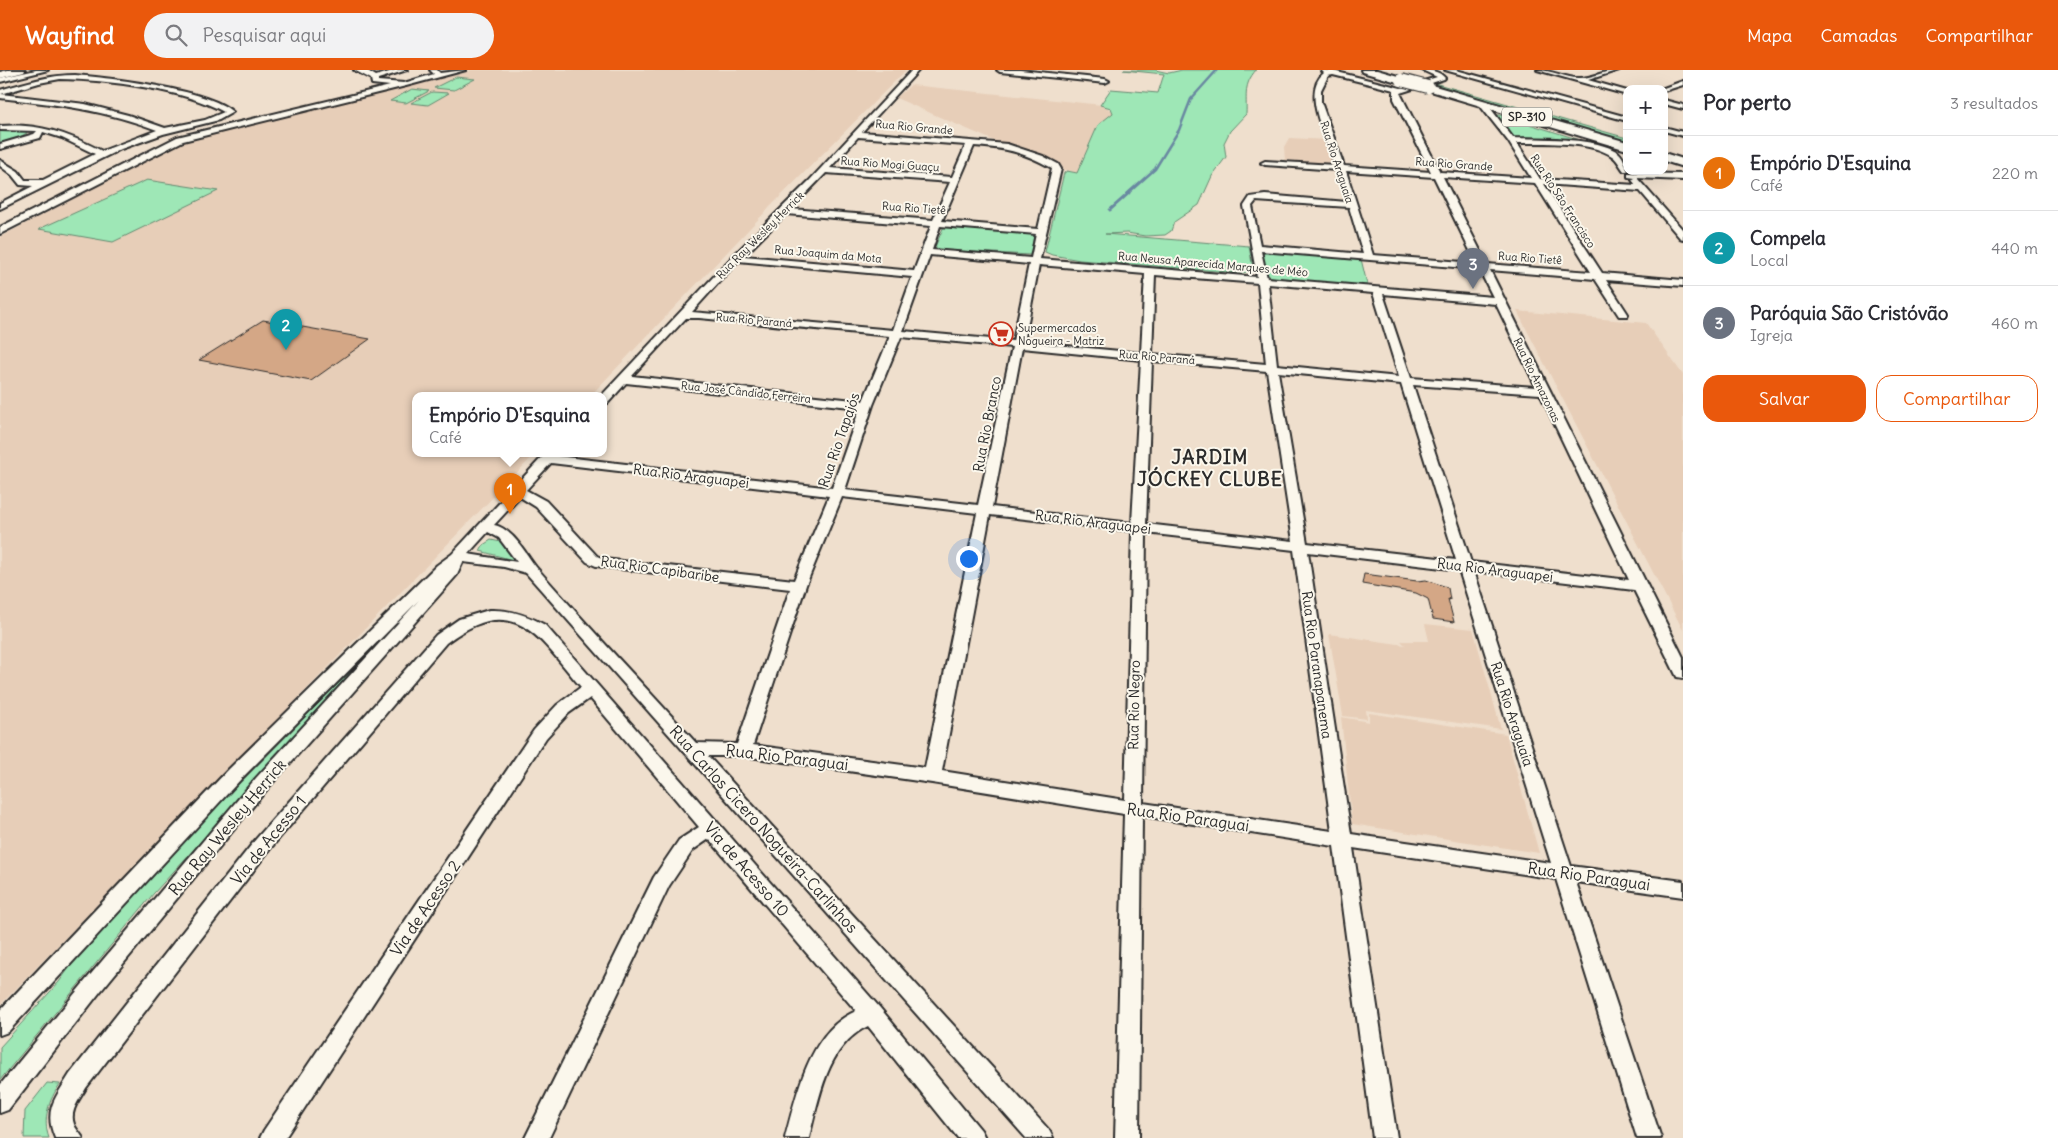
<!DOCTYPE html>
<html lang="pt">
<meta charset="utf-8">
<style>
:root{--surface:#fff;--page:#f2f2f3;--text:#2b2b33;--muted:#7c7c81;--line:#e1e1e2;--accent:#ea580c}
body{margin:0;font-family:Delius,sans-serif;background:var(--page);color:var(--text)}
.controls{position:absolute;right:15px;top:15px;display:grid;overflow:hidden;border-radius:10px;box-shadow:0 5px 20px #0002}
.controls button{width:45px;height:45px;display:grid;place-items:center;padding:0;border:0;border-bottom:1px solid var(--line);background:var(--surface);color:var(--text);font:25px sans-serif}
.you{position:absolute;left:968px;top:488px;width:18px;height:18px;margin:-12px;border:4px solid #fff;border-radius:50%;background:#1a73e8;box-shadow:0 0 0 8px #1a73e833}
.badge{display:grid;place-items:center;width:32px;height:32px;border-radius:50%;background:var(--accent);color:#fff;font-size:16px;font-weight:700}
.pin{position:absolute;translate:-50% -41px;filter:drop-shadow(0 1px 2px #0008)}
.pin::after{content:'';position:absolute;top:26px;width:18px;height:15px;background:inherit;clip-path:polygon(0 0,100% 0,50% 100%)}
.popup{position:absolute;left:412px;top:322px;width:195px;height:65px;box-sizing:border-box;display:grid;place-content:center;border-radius:10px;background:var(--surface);filter:drop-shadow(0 1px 4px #0005);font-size:16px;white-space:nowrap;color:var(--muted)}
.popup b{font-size:19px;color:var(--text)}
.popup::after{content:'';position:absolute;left:50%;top:100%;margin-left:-10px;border:10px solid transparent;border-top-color:var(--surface)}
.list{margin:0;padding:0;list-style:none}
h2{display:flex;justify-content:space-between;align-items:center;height:65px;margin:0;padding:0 20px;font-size:21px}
h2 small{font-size:16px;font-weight:400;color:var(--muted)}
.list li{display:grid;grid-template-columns:32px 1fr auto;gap:15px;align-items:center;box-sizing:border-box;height:75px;padding:0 20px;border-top:1px solid var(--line)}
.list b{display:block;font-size:19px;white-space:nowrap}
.list p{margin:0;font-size:16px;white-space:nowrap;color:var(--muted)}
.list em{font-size:16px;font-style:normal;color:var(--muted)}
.actions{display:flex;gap:10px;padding:15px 20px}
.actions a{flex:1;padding:11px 0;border:1px solid var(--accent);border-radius:15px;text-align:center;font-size:18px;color:var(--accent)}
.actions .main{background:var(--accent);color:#fff}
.icon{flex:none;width:28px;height:28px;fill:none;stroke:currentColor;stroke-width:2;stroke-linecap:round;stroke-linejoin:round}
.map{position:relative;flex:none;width:1683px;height:1068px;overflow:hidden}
header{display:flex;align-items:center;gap:30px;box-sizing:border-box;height:70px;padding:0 25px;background:var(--accent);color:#fff}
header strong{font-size:24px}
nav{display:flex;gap:28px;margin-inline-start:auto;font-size:18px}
.search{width:350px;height:45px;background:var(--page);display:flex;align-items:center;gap:12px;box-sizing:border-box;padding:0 18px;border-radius:28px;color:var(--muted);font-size:19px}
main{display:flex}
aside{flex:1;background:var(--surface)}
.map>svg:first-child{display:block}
.built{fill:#e7ceb8}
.green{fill:#9ee7b6;stroke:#648970}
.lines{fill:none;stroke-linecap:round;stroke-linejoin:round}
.stream-far1{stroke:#6988a1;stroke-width:2.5}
.stream{stroke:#6988a1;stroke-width:3}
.building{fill:#d4a786;stroke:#2b2b2b}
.minor-casing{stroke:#2b2b2b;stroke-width:4}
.highway-casing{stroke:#2b2b2b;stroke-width:4}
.minor{fill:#fbf7ec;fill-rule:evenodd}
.highway{fill:#fbf7ec;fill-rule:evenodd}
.highway-bridge-casing{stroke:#2b2b2b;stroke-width:14;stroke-linecap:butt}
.highway-bridge{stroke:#fbf7ec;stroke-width:12}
.labels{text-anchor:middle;stroke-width:4;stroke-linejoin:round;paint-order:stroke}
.far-street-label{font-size:11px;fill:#2b2b2b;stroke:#fbf7ec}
.far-poi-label{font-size:11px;fill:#2b2b2b;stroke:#fbf7ec;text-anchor:start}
.shield{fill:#fbf7ec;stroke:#696865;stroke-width:1}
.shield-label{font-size:12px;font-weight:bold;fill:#2b2b2b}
.street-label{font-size:14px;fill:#2b2b2b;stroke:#fbf7ec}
.near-street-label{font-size:16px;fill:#2b2b2b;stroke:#fbf7ec}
.district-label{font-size:19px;font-weight:bold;letter-spacing:1px;fill:#2b2b2b;stroke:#fbf7ec}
</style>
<header>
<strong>Wayfind</strong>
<div class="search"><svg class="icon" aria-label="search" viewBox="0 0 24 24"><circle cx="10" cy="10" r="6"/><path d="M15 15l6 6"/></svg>Pesquisar aqui</div>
<nav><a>Mapa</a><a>Camadas</a><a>Compartilhar</a></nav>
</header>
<main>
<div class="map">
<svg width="1683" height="1068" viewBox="0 0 1683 1068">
<rect width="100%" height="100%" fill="#efdfcd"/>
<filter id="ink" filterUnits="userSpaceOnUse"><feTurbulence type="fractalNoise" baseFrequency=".02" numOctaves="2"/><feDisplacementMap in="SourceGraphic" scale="10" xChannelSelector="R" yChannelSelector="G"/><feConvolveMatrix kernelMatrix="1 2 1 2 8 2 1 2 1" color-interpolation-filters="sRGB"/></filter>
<g filter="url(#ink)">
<path class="built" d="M468,0H906L770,137L591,325H416V383H536L0,935V167L184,71L470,1Z
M911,15L1102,35L1114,42L1109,48L1098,55L1077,103L1061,99L1013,75L999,73L896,28Z
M1289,68L1328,70L1333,94L1285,90L1284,77Z
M1517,241L1646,253L1683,305V560Z
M1425,554L1473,559L1501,659L1366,640L1367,649L1343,646L1329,564L1405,575L1401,571H1429Z
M1369,643L1506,664L1539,783L1352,754L1341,647L1369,652Z"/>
<path class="green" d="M1123,0H1155L1169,3L1182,0H1256C1243,15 1247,25 1246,44L1230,61L1224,73L1226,87L1212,106L1199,135L1174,152L1171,161L1165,165L1145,166L1127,163L1105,164L1249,176L1253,199L1249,202L1241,203L1080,190L1052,185L1045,182L1064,103L1067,101L1077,103L1098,55L1113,43L1111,38L1100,35L1111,19L1158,23L1164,4Z
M456,7L475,9L454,20L434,18Z
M1434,13L1627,68V73L1426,15Z
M412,19L429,21L406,33L390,31Z
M432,22L449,23L428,35L411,33Z
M1500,45L1593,74L1515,68L1496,48L1497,45Z
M0,59H24L27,63L10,72L0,74Z
M147,110L218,121L113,172L39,159Z
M944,156L1032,163L1034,165L1030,185L939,180L935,177Z
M1270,181L1361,189L1368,218L1271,207L1265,203L1262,184Z
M491,470L501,472L516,488L513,490L480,481L483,475Z
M445,501H447L154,823L0,1010V977L59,912L90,869L236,717L398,553Z
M47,1013L60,1014C49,1030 42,1049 49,1068H24L25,1041Z"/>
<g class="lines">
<path class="stream-far1" d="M1127,124L1155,99L1179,60L1191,29L1217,0"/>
<path class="stream" d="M1110,140L1129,123"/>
</g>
<path class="building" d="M263,250L370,269L311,311L199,290Z
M1364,504L1417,511L1426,510L1444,516L1448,518L1450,530L1448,529L1454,552L1433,549L1428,529L1416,523L1362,514Z"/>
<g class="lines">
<g class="minor-casing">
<path id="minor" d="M36,0H48L0,12V8Z
M354,0H366L376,6L396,0H407L378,9V11L404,13L434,4L430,0H437L440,3L466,0L406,16L183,71L0,164V157L177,67L390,16L372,14L371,9Z
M912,0H919L862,62L1007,74L1043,86L1058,94L1061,99L1040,189L1257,207L1244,136L1250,127L1265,125L1347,132L1337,100L1265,95L1261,93L1265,91L1335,95C1328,71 1300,22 1324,3L1321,0L1333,1L1401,18L1437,7L1422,0C1431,0 1439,1 1445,8L1444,9L1400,23L1440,102L1531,108L1508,71L1478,33L1482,31H1485L1513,68C1540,69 1596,67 1618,82C1625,88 1625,96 1628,101H1624C1620,96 1617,89 1612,86C1591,71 1542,73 1517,73L1540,109L1636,115L1632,110L1635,108L1628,107V103L1683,104V110L1637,108L1683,160V169L1680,168L1640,121L1544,114L1602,203L1683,210V216L1606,210L1628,244L1627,246H1619L1595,209L1490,200L1683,587V608L1677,607L1675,603L1634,520L1474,501L1571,796L1683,811V827L1576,812L1661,1068H1637L1556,809L1353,778L1397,1068H1373L1334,776L1142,746L1139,1068H1115L1124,744L932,713L743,686H708L1049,1060L1053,1068H1026L526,503L504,497L463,492L457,505L268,718L100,922L8,1040L0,1043V1015L86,910L256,708L419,530L241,709L8,962L0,965V940L229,699L437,495L452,484L546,383H559L557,386L832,418L860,338L626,313L608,333L604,334V325H602L733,186L809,111ZM1333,5L1394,20V29L1431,102L1344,96L1321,32V20L1328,6ZM858,67L966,75L952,107L830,98ZM974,76C1006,78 1023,82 1052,98L1038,159L942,151ZM1346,101L1434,107L1476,193L1373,185ZM826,103L950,112L933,150L791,139ZM1443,107L1535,113L1591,202L1487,194ZM1256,131L1349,137L1363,184L1260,175L1252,136ZM786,144L931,156L914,201L744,186ZM940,156L1036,164L1031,188L932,180ZM1261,181L1479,199L1493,227L1267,208ZM930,185L1029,194L1013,271L903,261ZM738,191L912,207L893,260L692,242ZM1039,195L1145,204L1141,283L1024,272ZM1155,205L1258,213L1266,294L1152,284ZM1268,214L1373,223L1399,307L1277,295ZM1383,224L1496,234L1536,317L1411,308ZM686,248H699L890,266L863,331L632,306ZM901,267L1012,277L978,435L845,420L873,335ZM1022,278L1141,290L1132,453L992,437ZM1152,291L1267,301L1293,471L1146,454ZM1278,302L1401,314L1456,490L1307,473ZM1413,315L1540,324L1629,510L1471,492ZM551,393L829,426L794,510L604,489L597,486L546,431L526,420ZM520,427L536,437L587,492L596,496L790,519L737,674L696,673C643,614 588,557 536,497C525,483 513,459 494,455ZM842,427L977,443L925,698L753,675L806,515ZM990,445L1132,461L1125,730L942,701ZM488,462L499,468L517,492L468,484ZM1146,463L1294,480L1332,761L1143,733ZM1308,482L1459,500L1551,793L1351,764Z
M997,0H1020L1105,9L1109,11L1105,13L1000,2Z
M1445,0H1456L1627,47V51Z
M1537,0C1552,0 1568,9 1580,8C1593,8 1606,0 1619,0L1588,10L1627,21V25Z
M75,5C110,8 208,19 233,42L219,50L163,64L121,79L0,139V133L33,116L20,115L12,105L0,96V90L18,101L25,110H43L95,84L62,68L43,62L40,68L0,79V74L34,64L37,61L0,60V56C39,53 67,63 102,81L157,60C106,40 54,34 0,28V20C25,13 48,5 75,5ZM60,9C107,10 183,19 224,42L205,50L165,58L128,45L85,34L1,24L39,13Z
M1683,11V15L1664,21V19H1661Z
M1664,30L1683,35V39L1664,34Z
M1664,57L1683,62V66L1664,61Z
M489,540C510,539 527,545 545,555L880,938L981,1060L985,1068H958L868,956C827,975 819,1028 809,1068H785C797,1024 809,961 856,941L709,769L693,780L669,816L549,1068H525L654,807L679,770L699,757L590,628L569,643L546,668L285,1068H260L264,1060L534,660L557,635L581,617C538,567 515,520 446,573L270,779L86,1018C80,1029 69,1041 74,1054C75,1058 80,1063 83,1068H55C43,1040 56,1027 70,1004L256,769L436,565L459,549Z"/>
</g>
<g class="highway-casing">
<path id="highway" d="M8,0H25L24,2L0,8V2Z
M1361,0H1377L1405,8L1406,10L1401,13L1362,2Z
M1428,14L1627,72V80L1424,19L1423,17Z
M1664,83L1683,89V97L1664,91Z"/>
</g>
<use href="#minor" class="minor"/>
<use href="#highway" class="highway"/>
<g class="highway-bridge-casing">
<path id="highway-bridge" d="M1401,10L1428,17"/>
</g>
<use href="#highway-bridge" class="highway-bridge"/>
</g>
</g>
<defs>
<g id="supermarket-ring" transform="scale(1.25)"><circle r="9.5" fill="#fbf7ec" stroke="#c8321e" stroke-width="1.5"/><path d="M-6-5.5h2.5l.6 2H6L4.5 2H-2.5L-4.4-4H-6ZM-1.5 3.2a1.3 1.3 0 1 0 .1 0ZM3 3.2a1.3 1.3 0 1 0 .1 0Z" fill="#c8321e"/></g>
</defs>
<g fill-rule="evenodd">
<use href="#supermarket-ring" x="1001" y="264"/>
</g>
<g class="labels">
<g class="far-street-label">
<text transform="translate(914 57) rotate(5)" y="4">Rua Rio Grande</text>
<text transform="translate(1337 92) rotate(72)" y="4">Rua Rio Araguaia</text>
<text transform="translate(890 94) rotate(4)" y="4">Rua Rio Mogi Guaçu</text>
<text transform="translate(1454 94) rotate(4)" y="4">Rua Rio Grande</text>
<text transform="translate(1563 131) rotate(57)" y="4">Rua Rio São Francisco</text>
<text transform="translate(914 138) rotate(4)" y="4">Rua Rio Tietê</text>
<text transform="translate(760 165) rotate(-45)" y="4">Rua Ray Wesley Herrick</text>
<text transform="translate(828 184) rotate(5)" y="4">Rua Joaquim da Mota</text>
<text transform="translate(1530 188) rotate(4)" y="4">Rua Rio Tietê</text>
<text transform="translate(1213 194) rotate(5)" y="4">Rua Neusa Aparecida Marques de Méo</text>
<text transform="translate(754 250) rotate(5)" y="4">Rua Rio Paraná</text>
<text transform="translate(1157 287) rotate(5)" y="4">Rua Rio Paraná</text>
<text transform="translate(1537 310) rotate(64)" y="4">Rua Rio Amazonas</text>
<text transform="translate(746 322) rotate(6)" y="4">Rua José Cândido Ferreira</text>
</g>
<g class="far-poi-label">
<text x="1018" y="262">Supermercados<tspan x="1018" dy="13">Nogueira - Matriz</tspan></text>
</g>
<rect class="shield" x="1502" y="37.5" width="50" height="19" rx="4"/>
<g class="shield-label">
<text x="1527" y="51">SP-310</text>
</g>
<g class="street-label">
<text transform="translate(987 354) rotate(-79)" y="5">Rua Rio Branco</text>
<text transform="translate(839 370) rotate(-71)" y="5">Rua Rio Tapajós</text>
<text transform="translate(691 406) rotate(7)" y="5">Rua Rio Araguapei</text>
<text transform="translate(1093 452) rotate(7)" y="5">Rua Rio Araguapei</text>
<text transform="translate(660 499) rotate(8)" y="5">Rua Rio Capibaribe</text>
<text transform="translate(1495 500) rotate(7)" y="5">Rua Rio Araguapei</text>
<text transform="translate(1317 595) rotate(82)" y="5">Rua Rio Paranapanema</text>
<text transform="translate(1134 635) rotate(-89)" y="5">Rua Rio Negro</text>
<text transform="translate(1512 644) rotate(72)" y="5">Rua Rio Araguaia</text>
</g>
<g class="near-street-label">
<text transform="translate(787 687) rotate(7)" y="6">Rua Rio Paraguai</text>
<text transform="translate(1188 747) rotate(8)" y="6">Rua Rio Paraguai</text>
<text transform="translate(227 757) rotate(-50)" y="6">Rua Ray Wesley Herrick</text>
<text transform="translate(764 759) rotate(48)" y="6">Rua Carlos Cicero Nogueira-Carlinhos</text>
<text transform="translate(268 770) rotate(-51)" y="6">Via de Acesso 1</text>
<text transform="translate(747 799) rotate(49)" y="6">Via de Acesso 10</text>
<text transform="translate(1589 806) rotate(8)" y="6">Rua Rio Paraguai</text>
<text transform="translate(425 838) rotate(-56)" y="6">Via de Acesso 2</text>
</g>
<g class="district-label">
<text x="1210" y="394">JARDIM<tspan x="1210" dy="22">JÓCKEY CLUBE</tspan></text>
</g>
</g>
</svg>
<div class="controls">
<button>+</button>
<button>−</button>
</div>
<div class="you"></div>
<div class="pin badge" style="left:510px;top:444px;background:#e8710a">1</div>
<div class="popup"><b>Empório D'Esquina</b>Café</div>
<div class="pin badge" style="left:286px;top:280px;background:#0f9aa8">2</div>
<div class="pin badge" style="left:1473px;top:219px;background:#6b7280">3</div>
</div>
<aside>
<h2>Por perto<small>3 resultados</small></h2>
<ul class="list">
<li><span class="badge" style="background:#e8710a">1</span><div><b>Empório D'Esquina</b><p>Café</p></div><em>220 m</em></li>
<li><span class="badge" style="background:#0f9aa8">2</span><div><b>Compela</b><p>Local</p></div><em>440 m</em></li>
<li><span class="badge" style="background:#6b7280">3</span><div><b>Paróquia São Cristóvão</b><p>Igreja</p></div><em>460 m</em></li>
</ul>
<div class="actions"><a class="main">Salvar</a><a>Compartilhar</a></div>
</aside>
</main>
